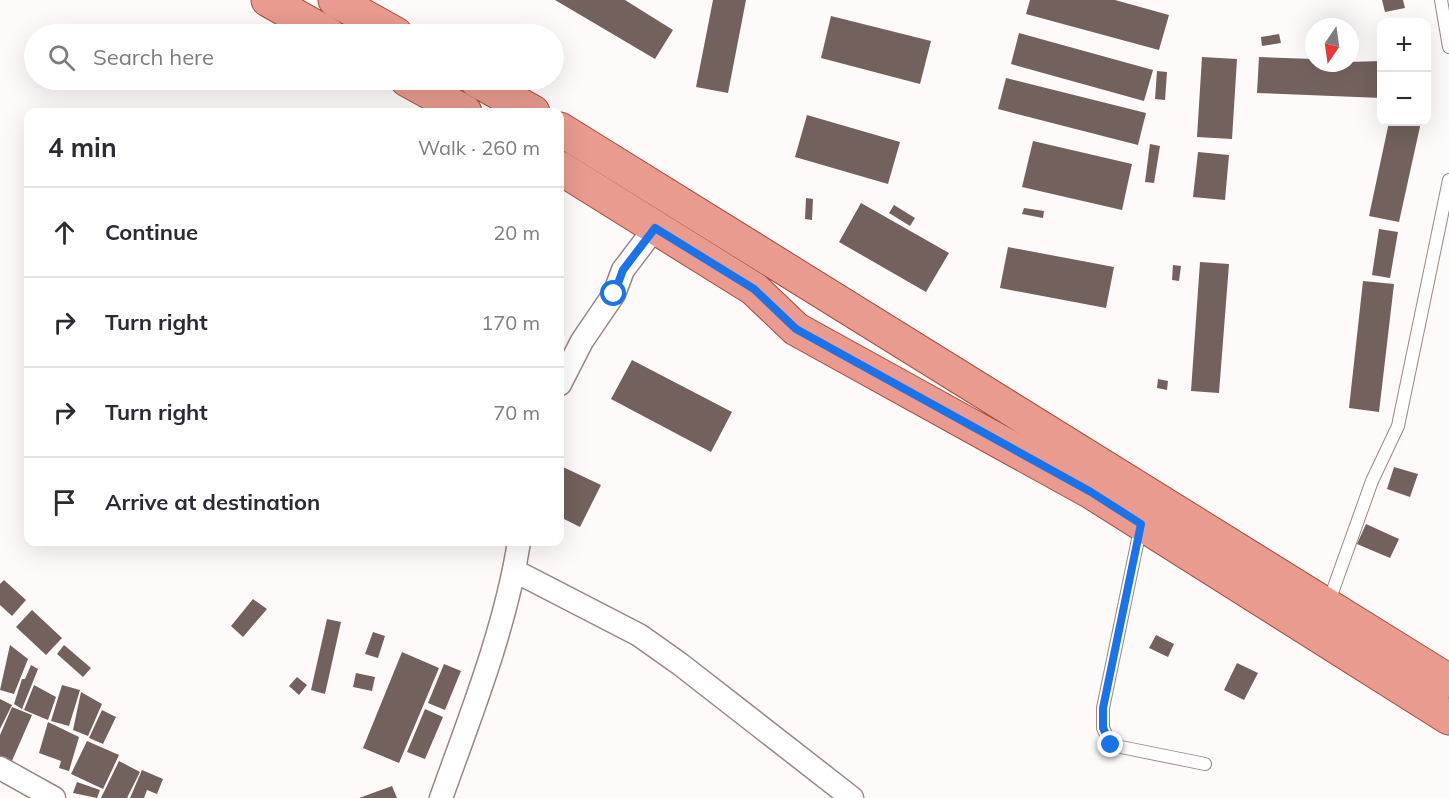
<!DOCTYPE html>
<meta charset="utf-8">
<style>
:root{--surface:#fff;--page:#f2f2f3;--text:#2b2b33;--muted:#7c7c81;--line:#e1e1e2}
body{margin:0;font-family:Mulish,sans-serif;background:var(--page);color:var(--text)}
.controls{position:absolute;right:18px;top:18px;display:grid;overflow:hidden;border-radius:12px;box-shadow:0 6px 24px #0002}
.controls button{width:54px;height:54px;display:grid;place-items:center;padding:0;border:0;border-bottom:2px solid var(--line);background:var(--surface);color:var(--text);font:30px sans-serif}
.compass{position:absolute;left:1305px;top:18px;width:54px;height:54px;border-radius:50%;background:var(--surface);box-shadow:0 6px 24px #0002;rotate:193deg}
.stop{position:absolute;width:18px;height:18px;margin:-14px;border:4px solid #1a73e8;border-radius:50%;background:#fff}
.stop.end{background:#1a73e8;border-color:#fff;box-shadow:0 2px 6px #0008}
.list{margin:0;padding:0;list-style:none}
h2{display:flex;justify-content:space-between;align-items:center;height:78px;margin:0;padding:0 24px;font-size:26px}
h2 small{font-size:20px;font-weight:400;color:var(--muted)}
.list li{display:grid;grid-template-columns:39px 1fr auto;gap:18px;align-items:center;box-sizing:border-box;height:90px;padding:0 24px;border-top:2px solid var(--line)}
.list b{display:block;font-size:22px;white-space:nowrap}
.list em{font-size:20px;font-style:normal;color:var(--muted)}
.icon{flex:none;width:33px;height:33px;fill:none;stroke:currentColor;stroke-width:2;stroke-linecap:round;stroke-linejoin:round}
.map{position:relative;flex:none;width:1449px;height:798px;overflow:hidden}
.search{position:absolute;background:var(--surface);box-shadow:0 6px 24px #0002;left:24px;top:24px;width:540px;height:66px;display:flex;align-items:center;gap:15px;box-sizing:border-box;padding:0 21px;border-radius:33px;color:var(--muted);font-size:22px}
.panel{position:absolute;background:var(--surface);box-shadow:0 6px 24px #0002;left:24px;top:108px;width:540px;height:438px;border-radius:12px}
.map>svg:first-child{display:block}
.building{fill:#72615d}
.lines{fill:none;stroke-linecap:round;stroke-linejoin:round}
.lane-casing{stroke:#998783;stroke-width:14}
.street-casing{stroke:#998783;stroke-width:25}
.primary-casing{stroke:#a34c3e;stroke-width:35}
.lane{stroke:#fff;stroke-width:12}
.street{stroke:#fff;stroke-width:22}
.primary{stroke:#e89b8e;stroke-width:33}
.route{stroke:#1a73e8;stroke-width:8}
</style>
<div class="map">
<svg width="1449" height="798" viewBox="0 0 1449 798">
<rect width="100%" height="100%" fill="#fffafa"/>
<path class="building" d="M555,0H625L673,30L655,59Z
M713,0H746L728,93L696,87Z
M1030,0H1115L1169,15L1159,50L1026,14Z
M1382,0H1403L1405,8L1385,12Z
M831,16L931,41L920,84L821,58Z
M1019,33L1153,70L1144,101L1011,64Z
M1279,34L1281,43L1262,46L1261,37Z
M1202,57L1237,59L1232,139L1197,137Z
M1259,57L1314,59V63L1382,61V98L1257,93Z
M1157,71L1167,72L1165,100L1155,99Z
M1006,78L1146,113L1138,145L998,109Z
M807,115L900,142L888,184L795,157Z
M1389,122H1421L1399,222L1369,216Z
M1033,141L1132,164L1122,210L1022,187Z
M1150,144L1160,146L1154,183L1145,182Z
M1198,152L1229,155L1225,200L1193,197Z
M806,198L813,199L812,220L805,219Z
M861,203L949,253L926,292L839,242Z
M894,205L915,218L910,226L889,213Z
M1024,208L1044,211L1043,218L1022,214Z
M1379,229L1398,232L1390,278L1372,275Z
M1008,247L1114,267L1106,308L1000,288Z
M1200,262L1229,264L1219,393L1191,391Z
M1173,265L1181,266L1179,281L1172,280Z
M1363,281L1394,284L1379,412L1349,408Z
M632,360L732,412L711,452L611,399Z
M1158,379L1168,381L1167,390L1157,388Z
M563,467L601,485L580,527L560,517V474Z
M1394,467L1418,474L1410,497L1387,489Z
M1366,524L1399,539L1390,558L1357,544Z
M4,580L26,600L12,616L0,605V584Z
M253,599L267,609L243,637L231,626Z
M32,610L62,638L46,655L16,627Z
M327,619L341,622L325,694L311,690Z
M373,632L385,636L378,658L365,654Z
M1156,635L1174,644L1168,657L1149,648Z
M10,645L28,659L14,694L0,690Z
M64,645L91,668L83,677L57,654Z
M402,652L439,668L399,763L363,748Z
M1237,663L1258,673L1244,700L1224,690Z
M444,664L461,671L445,710L428,703Z
M31,665L38,669L22,709L14,704L22,679H25Z
M356,673L375,677L372,691L353,687Z
M297,677L307,685L299,695L289,686Z
M34,685L56,697L48,720L24,710Z
M62,685L80,690L69,726L51,721Z
M81,692L102,704L88,736L73,730Z
M0,699L12,705L0,729Z
M12,707L32,715L11,763L0,758V735Z
M425,709L443,717L425,759L407,752Z
M102,710L116,717L103,744L89,738Z
M48,722L79,737L69,771L59,768L61,761L39,753Z
M87,741L119,755L103,789L71,774Z
M119,761L140,772L127,798H101Z
M142,770L163,779L157,794L147,790L144,798H130Z
M77,782L100,790L97,798L73,793Z
M392,786L397,798H359Z"/>
<g class="lines">
<g class="lane-casing">
<path id="lane" d="M1441,0L1449,47
M1141,525L1103,708V728L1111,745L1205,764
M1328,604L1372,481L1398,426L1449,180"/>
</g>
<g class="street-casing">
<path id="street" d="M560,384L582,341L614,294L623,270L655,228
M515,571L639,635L680,664L852,798
M0,768L54,798
M441,798C471,714 505,630 519,542"/>
</g>
<g class="primary-casing">
<path id="primary" d="M268,0L328,34
M335,0L396,34
M407,80L465,112
M476,80L533,112
M560,129L1449,681
M560,168L754,289L796,329L1091,492L1449,718"/>
</g>
<use href="#lane" class="lane"/>
<use href="#street" class="street"/>
<use href="#primary" class="primary"/>
</g>
<g class="lines">
<path class="route" d="M614,294L623,270L655,228L754,289L796,329L1091,492L1141,524L1103,708V728L1111,745"/>
</g>
</svg>
<div class="controls">
<button>+</button>
<button>−</button>
</div>
<svg class="compass" viewBox="-18 -18 36 36"><path d="M0-13l5 13h-10z" fill="#e53935"/><path d="M0 13l5-13h-10z" fill="#7c7c81"/></svg>
<div class="stop" style="left:614px;top:294px"></div>
<div class="stop end" style="left:1111px;top:745px"></div>
<div class="search"><svg class="icon" aria-label="search" viewBox="0 0 24 24"><circle cx="10" cy="10" r="6"/><path d="M15 15l6 6"/></svg>Search here</div>
<section class="panel">
<h2>4 min<small>Walk · 260 m</small></h2>
<ul class="list">
<li><svg class="icon" aria-label="ahead" viewBox="0 0 24 24"><path d="M12 20V5M6 11l6-6 6 6"/></svg><div><b>Continue</b></div><em>20 m</em></li>
<li><svg class="icon" aria-label="right" viewBox="0 0 24 24"><path d="M7 20v-9h11M14 6l5 5-5 5"/></svg><div><b>Turn right</b></div><em>170 m</em></li>
<li><svg class="icon" aria-label="right" viewBox="0 0 24 24"><path d="M7 20v-9h11M14 6l5 5-5 5"/></svg><div><b>Turn right</b></div><em>70 m</em></li>
<li><svg class="icon" aria-label="arrive" viewBox="0 0 24 24"><path d="M6 21V4h12l-3 4 3 4H6"/></svg><div><b>Arrive at destination</b></div></li>
</ul>
</section>
</div>
